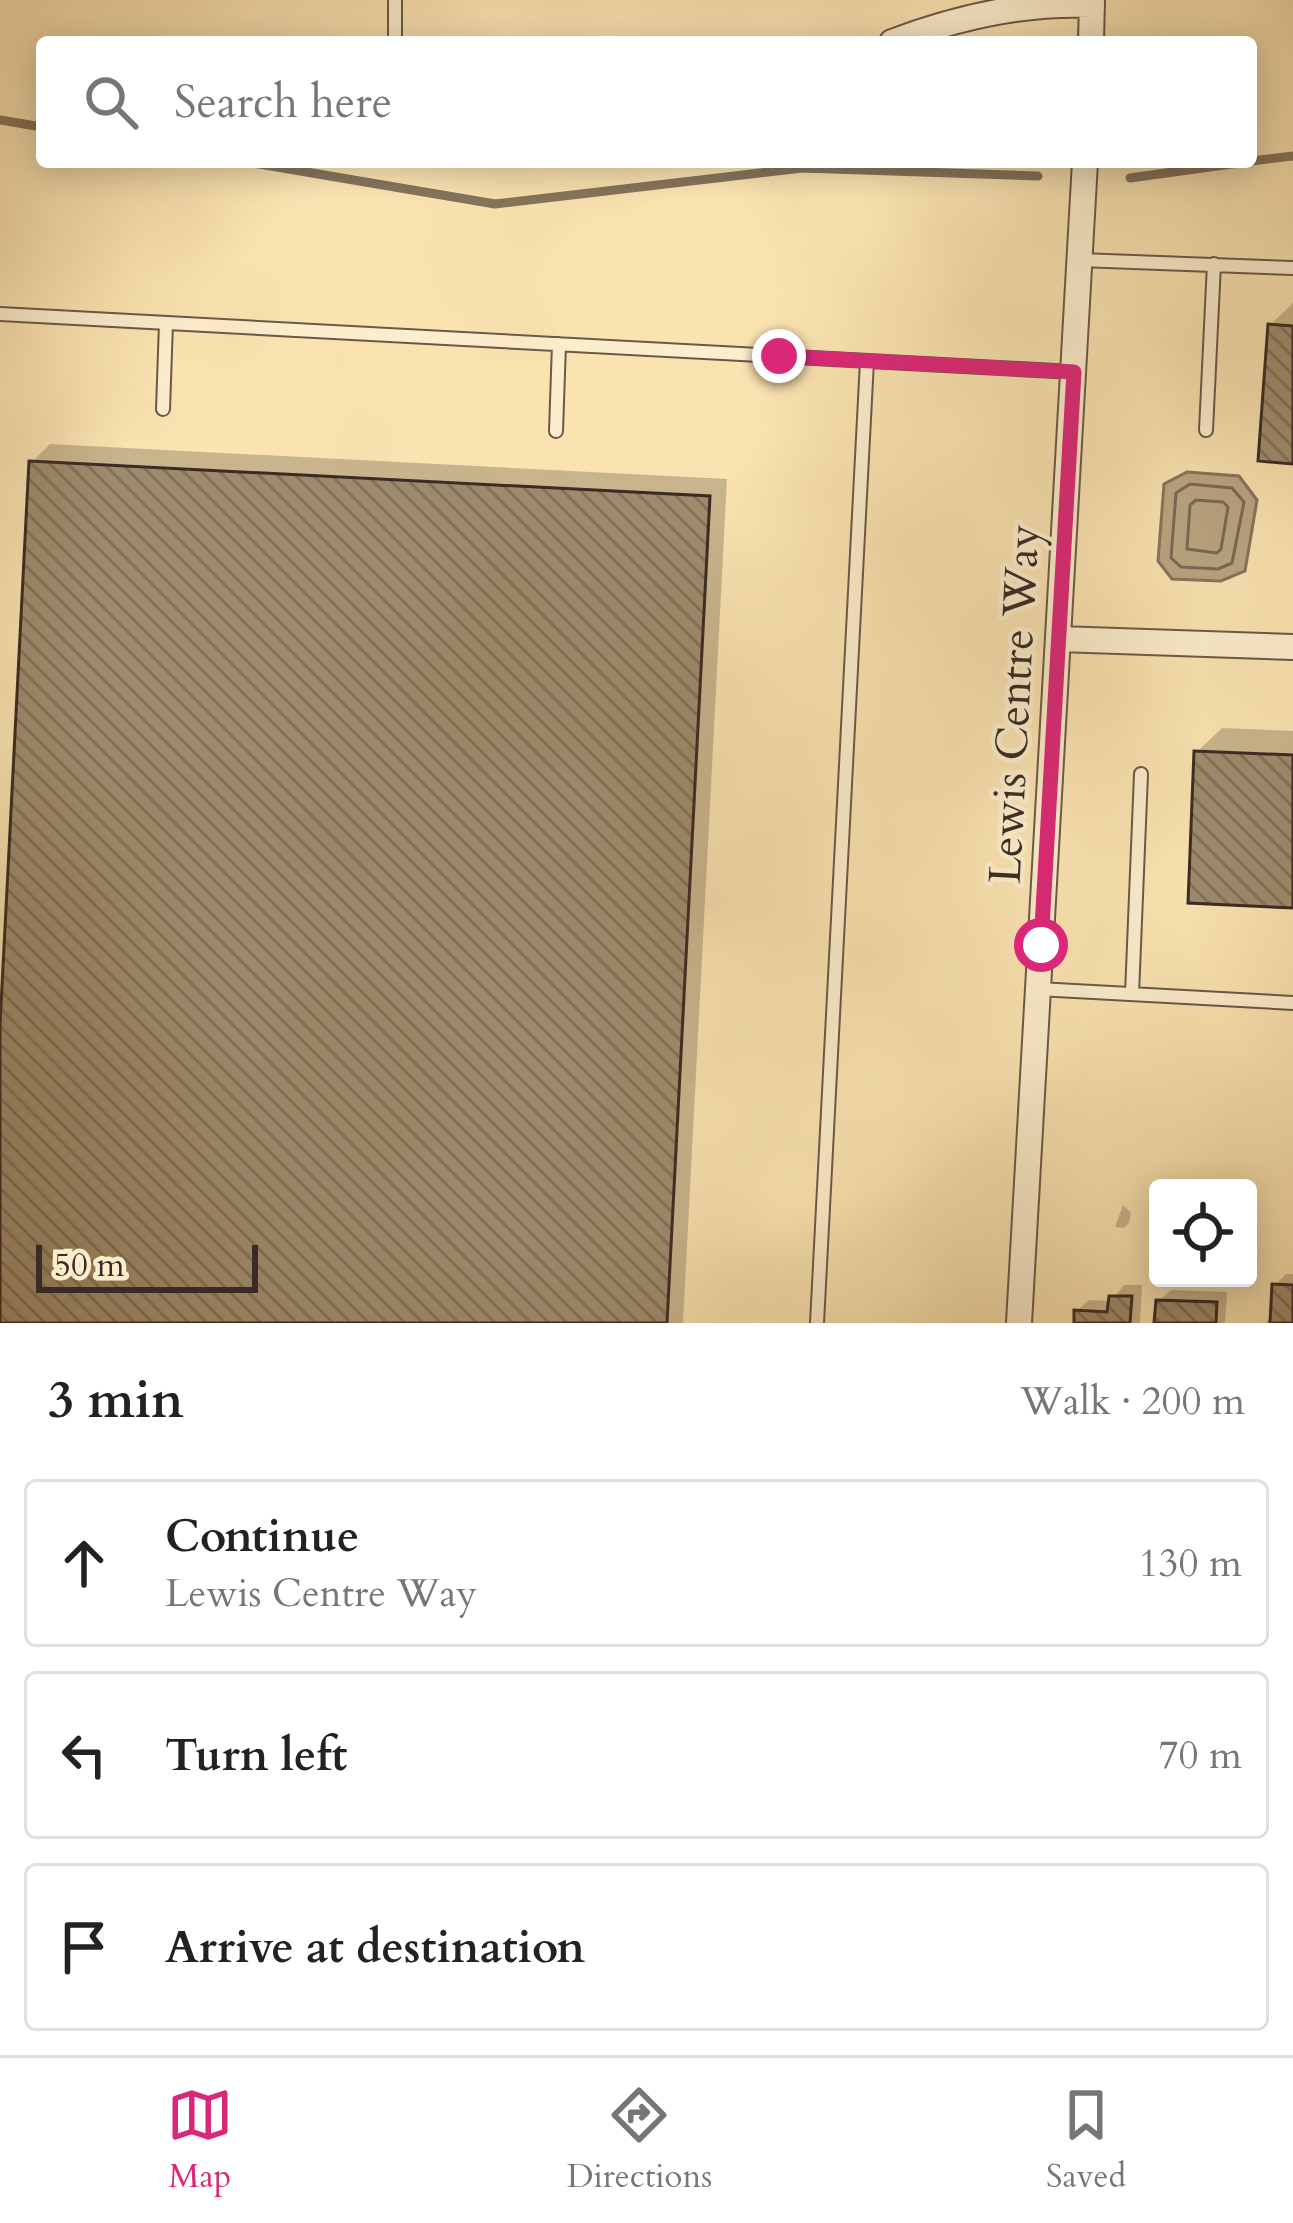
<!DOCTYPE html>
<meta charset="utf-8">
<style>
:root{--surface:#fff;--page:#f2f2f2;--text:#222;--muted:#767676;--line:#e0e0e0;--accent:#db2777}
body{margin:0;font-family:Cardo,serif;background:var(--page);color:var(--text)}
.controls{position:absolute;right:36px;bottom:36px;display:grid;overflow:hidden;border-radius:12px;box-shadow:0 6px 30px #0003}
.controls button{width:108px;height:108px;display:grid;place-items:center;padding:0;border:0;border-bottom:3px solid var(--line);background:var(--surface);color:var(--text);font:60px sans-serif}
.scale{position:absolute;left:36px;bottom:30px;width:222px;box-sizing:border-box;padding-left:12px;border:6px solid #3a2b24;border-top:0;font-size:33px;line-height:42px;white-space:nowrap;color:#3a2b24;-webkit-text-stroke:9px #fcedcc;paint-order:stroke}
.stop{position:absolute;width:36px;height:36px;margin:-27px;border:9px solid #db2777;border-radius:50%;background:#fff}
.stop.end{background:#db2777;border-color:#fff;box-shadow:0 3px 12px #0008}
.list{margin:0;padding:0;list-style:none}
h2{display:flex;justify-content:space-between;align-items:center;height:156px;margin:0;padding:0 48px;font-size:51px}
h2 small{font-size:39px;font-weight:400;color:var(--muted)}
.list li{display:grid;grid-template-columns:78px 1fr auto;gap:36px;align-items:center;box-sizing:border-box;height:168px;margin:0 24px 24px;padding:0 24px;border:3px solid var(--line);border-radius:12px}
.list b{display:block;font-size:45px;white-space:nowrap}
.list p{margin:0;font-size:39px;white-space:nowrap;color:var(--muted)}
.list em{font-size:39px;font-style:normal;color:var(--muted)}
.icon{flex:none;width:66px;height:66px;fill:none;stroke:currentColor;stroke-width:2;stroke-linecap:round;stroke-linejoin:round}
.map{position:relative;flex:none;width:1293px;height:1323px;overflow:hidden}
.search{position:absolute;background:var(--surface);box-shadow:0 6px 30px #0003;left:36px;right:36px;top:36px;height:132px;display:flex;align-items:center;gap:30px;box-sizing:border-box;padding:0 42px;border-radius:12px;color:var(--muted);font-size:45px}
.sheet{height:732px;background:var(--surface)}
nav{display:flex;justify-content:space-around;align-items:center;box-sizing:border-box;height:168px;border-top:3px solid var(--line);background:var(--surface);font-size:33px;color:var(--muted)}
nav a{display:grid;justify-items:center;gap:6px}
nav .on{color:var(--accent)}
.map>svg:first-child{display:block}
.water{fill:#b9a481;stroke:#86745c;stroke-width:3}
.shadow{fill:#0003}
.lines{fill:none;stroke-linecap:round;stroke-linejoin:round}
.shore{stroke:#7a6852;stroke-width:3}
.stream{stroke:#86745c;stroke-width:9}
.building{fill:url(#building-back-hatch);stroke:#3a2b24;stroke-width:3}
.service-casing{stroke:#6a5947;stroke-width:16}
.minor-casing{stroke:#6a5947;stroke-width:28}
.service{stroke:#fcedcc;stroke-width:12}
.minor{stroke:#fcedcc;stroke-width:24}
.route{stroke:#db2777;stroke-width:15}
.labels{text-anchor:middle;stroke-width:9;stroke-linejoin:round;paint-order:stroke}
.street-label{font-size:45px;fill:#3a2b24;stroke:#fcedcc}
</style>
<div class="map">
<svg width="1293" height="1323" viewBox="0 0 1293 1323">
<defs>
<pattern id="building-back-hatch" width="6" height="6" patternUnits="userSpaceOnUse" patternTransform="scale(3)"><rect width="6" height="6" fill="#9e8b6d"/><path d="M-1 5l2 2M0 0l6 6M5-1l2 2" fill="none" stroke="#827259"/></pattern>
</defs>
<rect width="100%" height="100%" fill="#fae3b1"/>
<filter id="stains"><feTurbulence type="fractalNoise" baseFrequency=".00167" numOctaves="4"/><feColorMatrix values="0 0 0 0 .2 0 0 0 0 .09 0 0 0 0 .02 0 0 0 .5 -.17"/></filter>
<radialGradient id="worn" r=".72"><stop offset=".6" stop-color="#630" stop-opacity="0"/><stop offset="1" stop-color="#630" stop-opacity=".3"/></radialGradient>
<path class="water" d="M1187,472L1239,476L1257,500L1245,571L1221,581L1172,579L1158,561L1164,484Z"/>
<path class="shadow" d="M1293,303V461L1270,325Z
M50,444L727,479L683,1323H0V1083L32,462Z
M1222,728L1293,731V905L1197,752Z
M1123,1205L1131,1213L1129,1223L1124,1228L1115,1227Z
M1286,1274H1293V1323H1265L1273,1315L1275,1285Z
M1124,1285H1142L1140,1323H1077V1311L1089,1300L1111,1301Z
M1171,1290L1227,1292L1225,1323H1157L1159,1301Z"/>
<g class="lines">
<path class="shore" d="M1190,484L1232,488L1244,502L1232,563L1218,569L1181,567L1171,558L1176,493Z
M1196,500L1223,502L1228,507L1221,549L1217,553L1187,549L1190,505Z"/>
<path class="stream" d="M0,120L42,127
M1251,161L1293,156
M247,162L495,204L802,168L1038,176
M1130,178L1246,162"/>
</g>
<path class="building" d="M1268,324L1293,326V464L1258,461Z
M29,461L710,496L667,1323H0V1025Z
M1194,751L1293,755V908L1188,903Z
M1272,1284L1293,1285V1323H1270Z
M1109,1296H1132L1130,1323H1074V1310L1107,1312Z
M1156,1300L1217,1302L1216,1323H1154Z"/>
<g class="lines">
<g class="service-casing">
<path id="service" d="M395,42V0
M1080,260L1293,268
M0,314L1074,372
M163,409L166,323
M1206,430L1214,264
M556,431L559,344
M1038,989L1293,1003
M1132,994L1141,774
M817,1323L867,361"/>
</g>
<g class="minor-casing">
<path id="minor" d="M892,42C955,18 1024,2 1092,5
M1091,42L1092,0
M1059,639L1293,647
M1019,1323L1085,162"/>
</g>
<use href="#service" class="service"/>
<use href="#minor" class="minor"/>
</g>
<g class="lines">
<path class="route" d="M779,356L1074,372L1041,945"/>
</g>
<g class="labels">
<g class="street-label">
<text transform="translate(1013 704) rotate(-87)" y="16">Lewis Centre Way</text>
</g>
</g>
<rect width="100%" height="100%" filter="url(#stains)"/>
<rect width="100%" height="100%" fill="url(#worn)"/>
</svg>
<div class="controls">
<button><svg class="icon" aria-label="locate" viewBox="0 0 24 24"><circle cx="12" cy="12" r="6"/><path d="M12 2v4M12 18v4M2 12h4M18 12h4"/></svg></button>
</div>
<div class="scale">50 m</div>
<div class="stop" style="left:1041px;top:945px"></div>
<div class="stop end" style="left:779px;top:356px"></div>
<div class="search"><svg class="icon" aria-label="search" viewBox="0 0 24 24"><circle cx="10" cy="10" r="6"/><path d="M15 15l6 6"/></svg>Search here</div>
</div>
<section class="sheet">
<h2>3 min<small>Walk · 200 m</small></h2>
<ul class="list">
<li><svg class="icon" aria-label="ahead" viewBox="0 0 24 24"><path d="M12 20V5M6 11l6-6 6 6"/></svg><div><b>Continue</b><p>Lewis Centre Way</p></div><em>130 m</em></li>
<li><svg class="icon" aria-label="left" viewBox="0 0 24 24"><path d="M17 20v-9H6M10 6l-5 5 5 5"/></svg><div><b>Turn left</b></div><em>70 m</em></li>
<li><svg class="icon" aria-label="arrive" viewBox="0 0 24 24"><path d="M6 21V4h12l-3 4 3 4H6"/></svg><div><b>Arrive at destination</b></div></li>
</ul>
</section>
<nav>
<a class="on"><svg class="icon" aria-label="map" viewBox="0 0 24 24"><path d="M3 6l6-2 6 2 6-2v14l-6 2-6-2-6 2zM9 4v14M15 6v14"/></svg>Map</a>
<a><svg class="icon" aria-label="directions" viewBox="0 0 24 24"><path d="M12 3l9 9-9 9-9-9zM9 14v-3h6M13 9l2 2-2 2"/></svg>Directions</a>
<a><svg class="icon" aria-label="saved" viewBox="0 0 24 24"><path d="M7 4h10v16l-5-4-5 4z"/></svg>Saved</a>
</nav>
